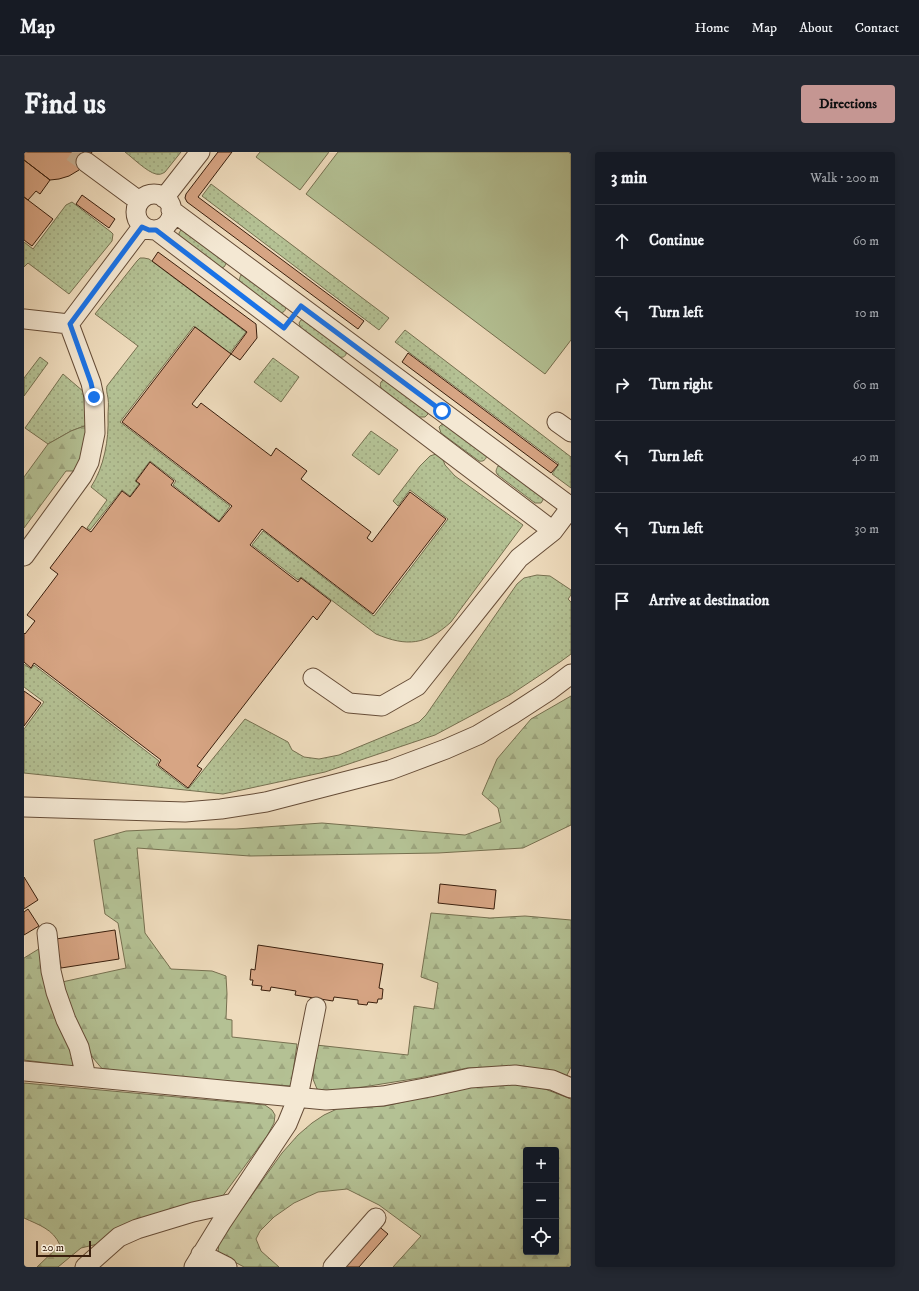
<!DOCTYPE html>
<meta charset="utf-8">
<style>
:root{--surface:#171b24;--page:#242831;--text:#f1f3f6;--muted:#9ea1a6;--line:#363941;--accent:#c59692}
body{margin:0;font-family:"IM FELL DW Pica",serif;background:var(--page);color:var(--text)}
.controls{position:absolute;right:12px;bottom:12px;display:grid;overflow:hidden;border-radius:4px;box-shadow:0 2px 10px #0003}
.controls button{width:36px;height:36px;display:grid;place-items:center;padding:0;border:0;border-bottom:1px solid var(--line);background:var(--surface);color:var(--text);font:20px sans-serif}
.scale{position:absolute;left:12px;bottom:10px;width:55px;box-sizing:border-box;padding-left:4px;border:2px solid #391e0c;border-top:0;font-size:11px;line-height:14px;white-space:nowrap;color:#391e0c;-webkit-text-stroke:3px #f4e8d3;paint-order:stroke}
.stop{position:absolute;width:12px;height:12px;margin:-9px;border:3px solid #1a73e8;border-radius:50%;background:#fff}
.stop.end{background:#1a73e8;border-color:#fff;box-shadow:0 1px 4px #0008}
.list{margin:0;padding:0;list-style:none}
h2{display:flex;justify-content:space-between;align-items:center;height:52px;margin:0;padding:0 16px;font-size:17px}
h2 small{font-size:13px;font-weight:400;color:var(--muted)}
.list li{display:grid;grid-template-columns:26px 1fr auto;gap:12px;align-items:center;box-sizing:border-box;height:72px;padding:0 16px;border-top:1px solid var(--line)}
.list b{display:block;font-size:15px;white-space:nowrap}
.list em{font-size:13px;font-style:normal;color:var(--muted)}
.icon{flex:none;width:22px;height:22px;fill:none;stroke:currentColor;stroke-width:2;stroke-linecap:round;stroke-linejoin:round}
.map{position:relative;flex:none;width:547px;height:1115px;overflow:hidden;border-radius:4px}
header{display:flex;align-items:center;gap:24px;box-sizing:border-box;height:56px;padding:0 20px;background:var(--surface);border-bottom:1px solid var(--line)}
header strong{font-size:19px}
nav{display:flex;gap:22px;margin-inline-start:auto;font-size:14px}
.intro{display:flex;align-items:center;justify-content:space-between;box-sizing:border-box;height:96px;padding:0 24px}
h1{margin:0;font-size:28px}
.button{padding:10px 18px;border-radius:4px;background:var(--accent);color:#111;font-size:14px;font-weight:700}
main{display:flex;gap:24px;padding:0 24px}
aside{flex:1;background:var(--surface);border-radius:4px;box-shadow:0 2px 10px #0003}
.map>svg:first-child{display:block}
.grass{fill:url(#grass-dots);stroke:#767050}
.forest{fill:url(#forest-firs);stroke:#767050;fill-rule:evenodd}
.pitch{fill:#b4c194;stroke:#767050}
.building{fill:#d7a584;stroke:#391e0c}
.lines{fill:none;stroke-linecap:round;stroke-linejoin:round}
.minor-tunnel{stroke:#cab599;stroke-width:19;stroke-dasharray:19 10;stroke-linecap:butt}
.minor-casing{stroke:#664d38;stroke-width:21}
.minor{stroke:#f4e8d3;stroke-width:19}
.route{stroke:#1a73e8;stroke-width:5}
</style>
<header>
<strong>Map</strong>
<nav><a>Home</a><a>Map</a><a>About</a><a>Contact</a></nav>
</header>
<div class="intro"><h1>Find us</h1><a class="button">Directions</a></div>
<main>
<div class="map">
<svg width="547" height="1115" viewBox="0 0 547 1115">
<defs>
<pattern id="grass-dots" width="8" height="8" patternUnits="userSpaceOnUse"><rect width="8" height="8" fill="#b4c194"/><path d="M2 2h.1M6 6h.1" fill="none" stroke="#9ca57e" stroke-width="1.8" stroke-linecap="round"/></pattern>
<pattern id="forest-firs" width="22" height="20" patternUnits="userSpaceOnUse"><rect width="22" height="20" fill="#b4c194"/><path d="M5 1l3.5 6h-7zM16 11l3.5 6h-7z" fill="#9ca57e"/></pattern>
</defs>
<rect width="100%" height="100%" fill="#eedbbc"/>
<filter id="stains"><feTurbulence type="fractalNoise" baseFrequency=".005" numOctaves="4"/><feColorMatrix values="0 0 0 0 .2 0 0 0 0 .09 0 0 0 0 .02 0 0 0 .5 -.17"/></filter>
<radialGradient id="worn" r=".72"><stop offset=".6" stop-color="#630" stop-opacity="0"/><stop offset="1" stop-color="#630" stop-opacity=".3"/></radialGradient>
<path class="grass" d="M101,0H157L141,20C138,22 135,23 132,22C123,20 109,6 101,0Z
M187,32L365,166L355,178L178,44Z
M48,50L87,80L89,82L88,89L45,142L4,111L0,115V90L9,97L42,53Z
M157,78H160L202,109V112L200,115L197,116L155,84V81Z
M116,106H120L125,107L222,180L206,201L170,174L96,270L206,354L195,369L149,333L152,329L126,309L111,329L115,332L106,344L98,338L66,378L63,376L83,348L67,335C80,315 85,288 84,264C84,258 85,252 84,246C83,240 82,239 83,234L114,194L71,162L113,109Z
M217,123H220L262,154C262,159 259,162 254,160L217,132C215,128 215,127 217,123Z
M280,167L323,199C322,204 320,206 315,205L277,177L275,171L277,168Z
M381,178L547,305V336L528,322L535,312L371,190Z
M16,205L24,211L0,244V226Z
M249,206L275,225L257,250L230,230Z
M39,222L60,240L63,273L47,279L24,292L1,276Z
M361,227L403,259L404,262L401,265H395L358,237C355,233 356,229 361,227Z
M420,272L463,303C462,308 459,310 455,309L417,281L415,275L417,273Z
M347,279L374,298L355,323L328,303Z
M412,302L418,305L421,313L431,324L499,373L427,470C402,493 383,495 352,482L277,425L274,428L228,393L239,379L350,464L424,367L386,338L374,354L369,349L396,314L406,304Z
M474,314H477L519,345V348L517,351H511L474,323C471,320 472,318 474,314Z
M513,423L526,424L547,438V443L544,447L547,450V502L536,510L486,543L411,583L301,620L199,642L0,621V577L20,550L0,535V512L7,517L10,513L135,609L132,613L162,636H165L221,567L264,590L268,598L280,605L295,607L315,603L395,570L402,563L493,432L500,426Z"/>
<path class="forest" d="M63,273L59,304L51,319H42L0,376V325L24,292L47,279Z
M547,544V673L499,696L414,701L226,704L113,696L121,781L147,817L188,819L202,824L203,842L202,867L208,868V885L273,892L267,934L80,919L69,906L44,858L38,830L102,816L94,771L81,762L70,688L102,679L146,677H212L298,671L441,683L477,670L474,656L458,642L473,607L507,567Z
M407,761L466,766L501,764L547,768V915L542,925L529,921L494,914L443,916L395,926L339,935L299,939L293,937L289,927L292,893L384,903L390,854L410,857L414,831L397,825Z
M18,795L38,874L51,911L47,914L0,908V806Z
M0,931L241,953L248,958L251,963L250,971L243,984L195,1049L82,1090L57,1096L34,1115H13L36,1093C29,1077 15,1073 0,1066Z
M491,932L521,937L547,947V1115H369L397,1084L355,1053L323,1037L294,1040L270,1051L250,1065L236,1079L232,1087L237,1099L255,1115H220L194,1101L195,1089L258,1001L274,983L288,971L300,963L313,957L361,954L446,935ZM502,998H532V1100H502Z"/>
<path class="pitch" d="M236,0H305L276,38L232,5Z
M314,0H544L547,2V188L521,222L282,42Z"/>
<path class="building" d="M0,0H68L62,10L55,18L45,24L35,27L26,28L0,8Z
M194,0H208L174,45L340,169L334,177L163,50L161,46L162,42Z
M0,8L26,28L16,42L12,39L4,48L0,45Z
M58,43L91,67L85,76L52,52Z
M0,45L29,67L8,94L0,88Z
M134,100L232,172L233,186L216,208L207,202L223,180L128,109Z
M171,175L207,202L168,252L173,256L177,251L247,304L252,296L283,319L277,327L347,380L343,386L348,390L386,340L422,367L349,462L238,377L226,393L274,430L277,426L307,449L293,468L289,464L173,614L178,617L164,636L134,613L137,608L10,511L7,516L0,510V481L1,482L11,469L3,463L34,422L26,416L58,374L67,380L98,339L106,345L116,332L112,329L126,310L150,329L147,333L195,370L208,354L98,270Z
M384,201L534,313L527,321L378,210Z
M0,539L17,551L0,574Z
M0,725L14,748L0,757Z
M416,732L472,738L470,757L414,751Z
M4,757L15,774L0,783V760Z
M91,778L95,807L37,816L32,787Z
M234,793L359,812L355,836L359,837L358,847H354L353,851L344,850L343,853L334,852V848L310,845L309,849L271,843L272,839L247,835L246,839L237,838L238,834L228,833L229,828H226L227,817L231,818Z
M352,1072L364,1082L335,1115H314Z"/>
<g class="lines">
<path class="minor-tunnel" d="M48,0L62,10"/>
<g class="minor-casing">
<path id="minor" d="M62,10L115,49
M112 60a18 18 0 1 1 36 0a18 18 0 1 1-36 0Z
M140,46L176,0
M147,58L547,355
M132,78L529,379
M0,167L45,172
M533,270L547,280
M0,404L58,324L65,310L71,281L70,245L67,231L45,172L118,75
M289,526L325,551L358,554L393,534L495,406L529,379L547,355
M0,655L161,660L197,657L242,650L366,618L422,597L454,583L489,562L526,538L547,522
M23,781L27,819L32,840L42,868L55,895L62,925
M0,919L302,948L359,944L406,935L446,926L491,923L528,928L547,936
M177,1102L203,1115
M61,1115L95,1085L113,1077L169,1060L210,1051
M170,1115L197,1071L263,972L274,945L292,855
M309,1115L352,1066"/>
</g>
<use href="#minor" class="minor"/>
</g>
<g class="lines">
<path class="route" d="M70,245L67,231L46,172L118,75L125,78H132L260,176L277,154L418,259"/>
</g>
<rect width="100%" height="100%" filter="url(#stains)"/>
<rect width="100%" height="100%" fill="url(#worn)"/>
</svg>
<div class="controls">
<button>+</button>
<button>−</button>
<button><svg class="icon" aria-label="locate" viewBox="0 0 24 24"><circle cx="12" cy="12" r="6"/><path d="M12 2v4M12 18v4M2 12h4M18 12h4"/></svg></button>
</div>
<div class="scale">20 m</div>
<div class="stop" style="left:418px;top:259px"></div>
<div class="stop end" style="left:70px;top:245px"></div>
</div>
<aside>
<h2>3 min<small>Walk · 200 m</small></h2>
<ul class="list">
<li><svg class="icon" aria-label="ahead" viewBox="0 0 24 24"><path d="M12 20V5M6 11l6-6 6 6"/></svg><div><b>Continue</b></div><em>60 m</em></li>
<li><svg class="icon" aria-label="left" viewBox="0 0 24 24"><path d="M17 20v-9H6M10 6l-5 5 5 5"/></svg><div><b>Turn left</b></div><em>10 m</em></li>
<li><svg class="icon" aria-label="right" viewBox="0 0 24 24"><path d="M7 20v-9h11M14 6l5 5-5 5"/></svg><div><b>Turn right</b></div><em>60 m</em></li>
<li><svg class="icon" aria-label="left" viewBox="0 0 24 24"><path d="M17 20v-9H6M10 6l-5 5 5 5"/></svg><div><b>Turn left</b></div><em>40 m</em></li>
<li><svg class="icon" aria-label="left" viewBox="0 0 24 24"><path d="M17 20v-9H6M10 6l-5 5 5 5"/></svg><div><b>Turn left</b></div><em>30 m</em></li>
<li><svg class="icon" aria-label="arrive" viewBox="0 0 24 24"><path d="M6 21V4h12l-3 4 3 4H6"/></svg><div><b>Arrive at destination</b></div></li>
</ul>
</aside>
</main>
